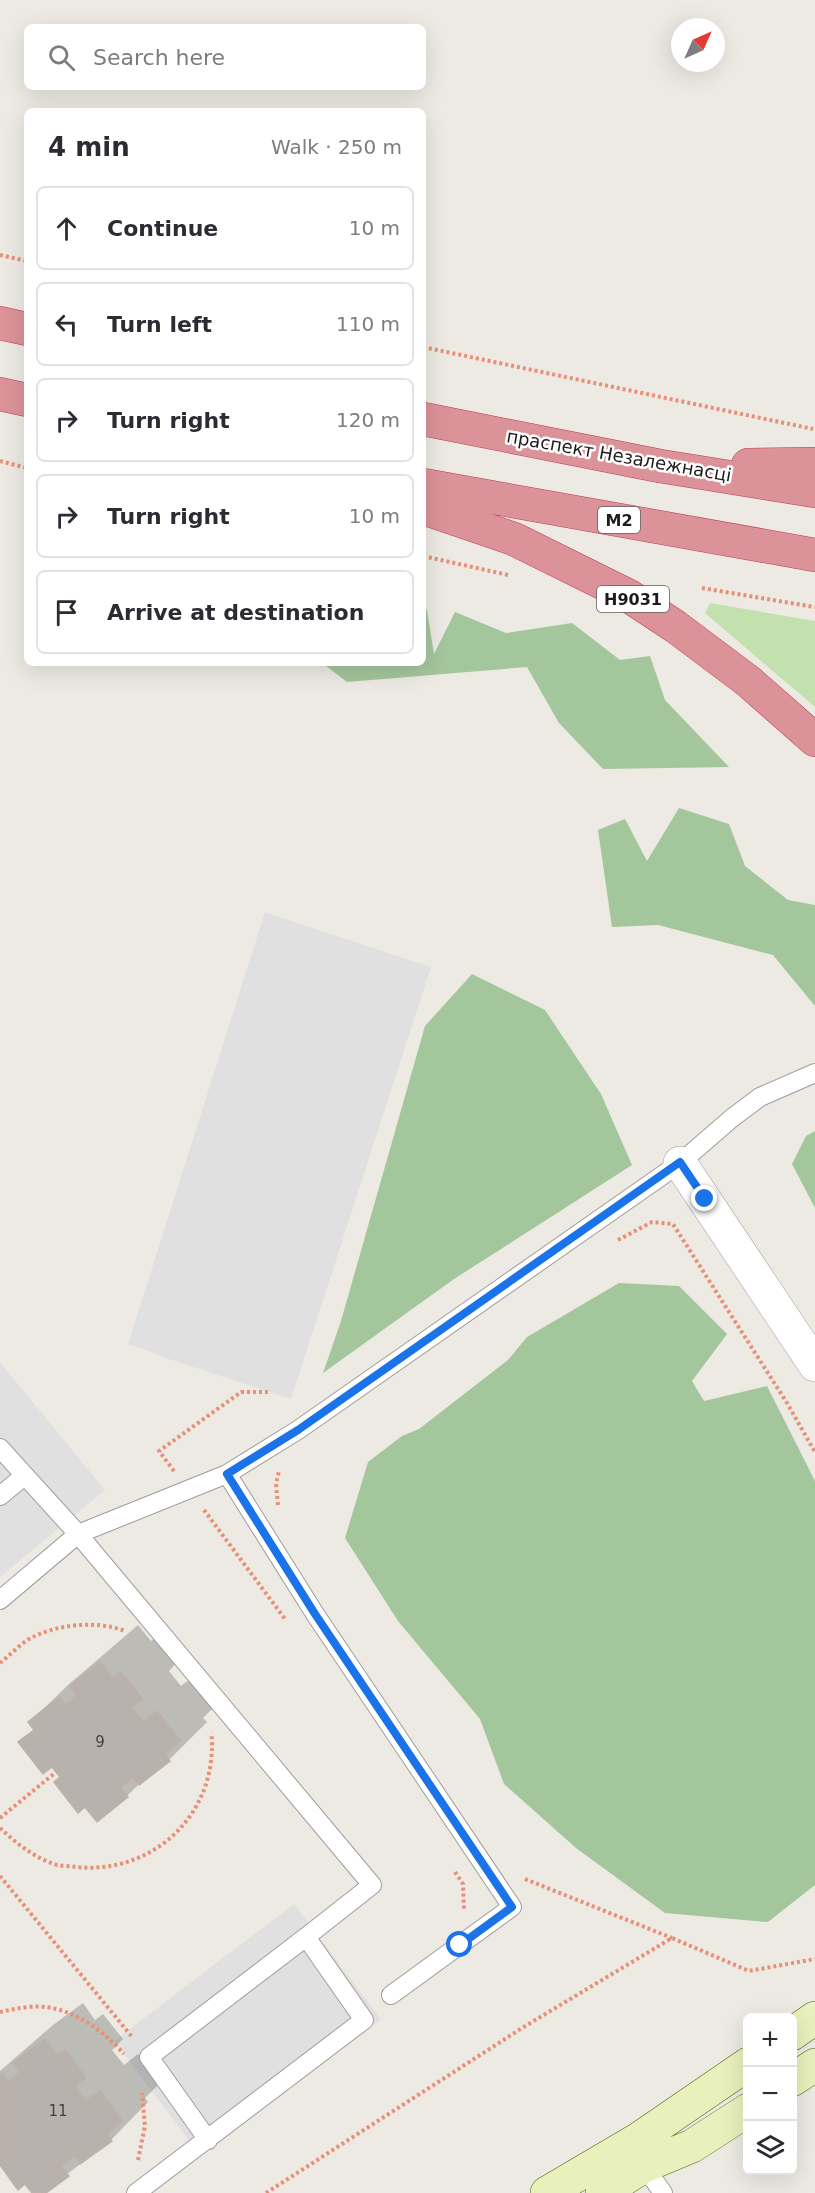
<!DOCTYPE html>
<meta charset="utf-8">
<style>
:root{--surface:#fff;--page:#f2f2f3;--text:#2b2b33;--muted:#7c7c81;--line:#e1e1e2}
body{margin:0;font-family:"DejaVu Sans",sans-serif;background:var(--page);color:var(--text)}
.controls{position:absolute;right:18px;bottom:18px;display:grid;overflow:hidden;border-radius:9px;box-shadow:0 6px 24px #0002}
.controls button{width:54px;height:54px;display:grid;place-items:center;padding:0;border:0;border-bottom:2px solid var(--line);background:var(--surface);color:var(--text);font:30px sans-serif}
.compass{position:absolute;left:671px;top:18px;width:54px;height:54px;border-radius:50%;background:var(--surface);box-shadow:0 6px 24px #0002;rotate:45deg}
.stop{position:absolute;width:18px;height:18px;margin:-14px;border:4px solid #1a73e8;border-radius:50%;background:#fff}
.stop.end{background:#1a73e8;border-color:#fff;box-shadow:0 2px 6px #0008}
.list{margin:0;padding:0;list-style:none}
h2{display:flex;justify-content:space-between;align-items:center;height:78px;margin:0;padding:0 24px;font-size:26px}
h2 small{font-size:20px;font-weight:400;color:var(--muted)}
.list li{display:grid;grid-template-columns:39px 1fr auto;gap:18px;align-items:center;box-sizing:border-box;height:84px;margin:0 12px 12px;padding:0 12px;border:2px solid var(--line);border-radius:9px}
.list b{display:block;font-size:22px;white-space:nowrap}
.list em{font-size:20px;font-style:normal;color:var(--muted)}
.icon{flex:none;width:33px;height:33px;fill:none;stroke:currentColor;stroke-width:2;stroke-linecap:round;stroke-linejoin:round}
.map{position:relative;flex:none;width:815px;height:2193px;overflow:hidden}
.search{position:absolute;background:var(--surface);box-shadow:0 6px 24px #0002;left:24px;top:24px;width:402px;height:66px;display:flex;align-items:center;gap:15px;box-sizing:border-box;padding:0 21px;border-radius:9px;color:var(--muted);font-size:22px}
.panel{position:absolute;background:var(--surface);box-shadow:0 6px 24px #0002;left:24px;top:108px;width:402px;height:558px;border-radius:9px}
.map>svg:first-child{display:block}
.grass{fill:#c2e1ae}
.forest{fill:#a4c69c}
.parking{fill:#e0e0e0}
.shadow{fill:#0003}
.building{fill:#b9b2ac;stroke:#bcb2a7;stroke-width:1.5}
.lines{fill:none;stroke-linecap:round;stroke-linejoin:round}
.lane-casing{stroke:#9d9d9d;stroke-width:20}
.street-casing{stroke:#9d9d9d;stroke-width:34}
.secondary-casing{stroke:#526411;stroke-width:34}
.highway-casing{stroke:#c13959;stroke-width:34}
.path{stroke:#e88f78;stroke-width:4;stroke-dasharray:3 3;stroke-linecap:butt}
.lane{stroke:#fff;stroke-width:18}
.street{stroke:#fff;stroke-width:33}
.secondary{stroke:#e8f1bc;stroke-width:33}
.highway{stroke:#db9399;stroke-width:33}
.route{stroke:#1a73e8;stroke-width:8}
.labels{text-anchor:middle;stroke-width:5;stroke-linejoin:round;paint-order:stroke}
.number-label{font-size:15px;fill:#434240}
.shield{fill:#fff;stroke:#606060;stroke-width:1.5}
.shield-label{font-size:16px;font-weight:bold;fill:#1c1c1c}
.street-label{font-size:18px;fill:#1c1c1c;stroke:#fff}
</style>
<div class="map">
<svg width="815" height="2193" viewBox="0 0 815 2193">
<rect width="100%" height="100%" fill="#eceae3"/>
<path class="grass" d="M710,603L815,621V707L705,613Z"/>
<path class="forest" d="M423,607L427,610L434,654L455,612L506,633L572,623L620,660L650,656L665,700L729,767L603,769L559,723L527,667L347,682L322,663H423Z
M679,808L729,824L745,866L788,900L815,905V1006L773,955L658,925L612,927L598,830L625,819L647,861Z
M472,974L545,1010L601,1094L632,1165L454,1279L323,1373L341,1321L425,1026Z
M815,1131V1208L792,1164L806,1136Z
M619,1283L679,1286L727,1334L692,1381L704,1401L767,1386L815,1481V1885L768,1922L665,1913L576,1848L504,1784L480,1719L398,1621L345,1538L368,1462L402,1436L419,1429L508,1360L527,1337Z"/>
<path class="parking" d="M265,912L431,967L291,1399L169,1359L128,1344Z
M0,1362L105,1490L0,1577Z
M294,1904L381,2019L201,2156L114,2041Z"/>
<path class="shadow" d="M138,1625L151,1641L159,1635L179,1660L169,1671L181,1686L195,1675L218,1703L203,1718L207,1722L169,1760L142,1781L127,1796L61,1776L52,1765L20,1743L35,1728L30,1722L68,1685Z
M83,2003L95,2020L103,2014L123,2039L112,2050L124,2065L138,2054L160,2083L145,2098L148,2102L111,2140L43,2193H34L26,2182L0,2163V2071L53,2025Z"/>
<path class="building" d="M100,1662L113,1678L121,1672L143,1699L131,1708L143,1722L157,1711L181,1741L165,1754L170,1761L139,1785L133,1778L120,1787L128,1797L97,1822L85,1807L78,1813L54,1782L60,1777L52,1767L43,1774L18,1742L34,1730L28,1722L59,1697L65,1705L77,1696L70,1686Z
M45,2039L57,2056L65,2050L86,2078L75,2086L86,2101L100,2090L123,2121L107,2134L112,2141L80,2164L74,2156L61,2166L69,2176L46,2193H32L25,2184L18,2190L0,2165V2076L3,2074L8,2082L21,2072L13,2063Z"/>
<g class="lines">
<g class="lane-casing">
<path id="lane" d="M0,1448L78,1534L227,1474L298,1430L680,1163L732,1118L760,1097L815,1073
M227,1474L315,1614L512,1907L391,1995
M0,1496L24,1476
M0,1600L78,1534L372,1885L306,1937L364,2020L136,2193
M208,2140L149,2057L306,1937
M644,2166L663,2193"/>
</g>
<g class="street-casing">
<path id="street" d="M680,1163L815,1365"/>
</g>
<g class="secondary-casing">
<path id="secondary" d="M792,2034L815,2018
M792,2080L815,2065
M547,2193L637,2140L748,2064
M602,2193L644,2166L692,2146L748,2110"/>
</g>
<g class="highway-casing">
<path id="highway" d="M0,323L27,329
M0,394L27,400
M423,419L660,466L815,491
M748,465L815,464
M423,485L815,555
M423,508L514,539L629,596L676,627L748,681L815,740"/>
</g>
<path class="path" d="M0,255L27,261
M423,347L813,429
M0,461L27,468
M423,556L508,575
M702,588L815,607
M618,1240L652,1222L673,1224L787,1403L815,1452
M174,1471L159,1451L241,1392H271
M278,1505L276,1484L279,1471
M204,1510L285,1619
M0,1663C9,1656 19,1645 29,1639C57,1624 96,1620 125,1631
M0,1818L56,1772
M0,1828C17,1844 35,1858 57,1865C63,1866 70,1866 76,1867C143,1874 203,1828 211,1761C212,1751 213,1743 211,1733
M455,1872L463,1884L464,1910
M0,1876L133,2038
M525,1879L672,1938
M0,2012C9,2010 18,2008 28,2007C66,2003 100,2027 124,2054
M138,2160L145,2126L142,2093
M266,2193L522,2028L672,1938L749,1971L815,1959"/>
<use href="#lane" class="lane"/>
<use href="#street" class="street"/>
<use href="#secondary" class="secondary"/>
<use href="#highway" class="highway"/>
</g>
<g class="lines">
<path class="route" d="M460,1945L512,1907L315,1614L227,1474L298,1430L680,1162L705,1199"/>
</g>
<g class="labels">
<g class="number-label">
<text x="100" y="1747">9</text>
<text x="58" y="2116">11</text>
</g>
<g class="shield">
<rect x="598" y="507" width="42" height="26" rx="4.5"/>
<rect x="597" y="586" width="72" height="26" rx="4.5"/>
</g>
<g class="shield-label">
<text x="619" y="526">М2</text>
<text x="633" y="605">Н9031</text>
</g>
<g class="street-label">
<text transform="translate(619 456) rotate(10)" y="6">праспект Незалежнасці</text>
</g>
</g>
</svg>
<div class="controls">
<button>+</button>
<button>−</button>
<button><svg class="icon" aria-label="layers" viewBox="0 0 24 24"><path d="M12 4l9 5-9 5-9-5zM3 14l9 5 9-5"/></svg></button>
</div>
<svg class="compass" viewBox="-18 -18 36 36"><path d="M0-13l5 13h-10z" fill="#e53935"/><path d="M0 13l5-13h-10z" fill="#7c7c81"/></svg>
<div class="stop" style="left:460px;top:1945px"></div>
<div class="stop end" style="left:705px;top:1199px"></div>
<div class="search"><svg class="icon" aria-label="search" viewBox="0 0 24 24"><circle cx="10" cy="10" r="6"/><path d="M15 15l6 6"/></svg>Search here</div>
<section class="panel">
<h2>4 min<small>Walk · 250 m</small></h2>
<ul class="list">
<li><svg class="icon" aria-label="ahead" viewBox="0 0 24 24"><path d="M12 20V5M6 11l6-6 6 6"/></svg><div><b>Continue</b></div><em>10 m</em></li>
<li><svg class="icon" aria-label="left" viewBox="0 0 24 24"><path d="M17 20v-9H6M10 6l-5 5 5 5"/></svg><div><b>Turn left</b></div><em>110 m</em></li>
<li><svg class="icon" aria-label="right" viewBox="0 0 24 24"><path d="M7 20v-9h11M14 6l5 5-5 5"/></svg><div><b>Turn right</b></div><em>120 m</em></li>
<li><svg class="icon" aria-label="right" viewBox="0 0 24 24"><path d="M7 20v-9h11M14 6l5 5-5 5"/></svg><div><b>Turn right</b></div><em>10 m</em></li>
<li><svg class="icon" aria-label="arrive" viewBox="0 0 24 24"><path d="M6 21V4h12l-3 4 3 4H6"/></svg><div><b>Arrive at destination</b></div></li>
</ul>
</section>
</div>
